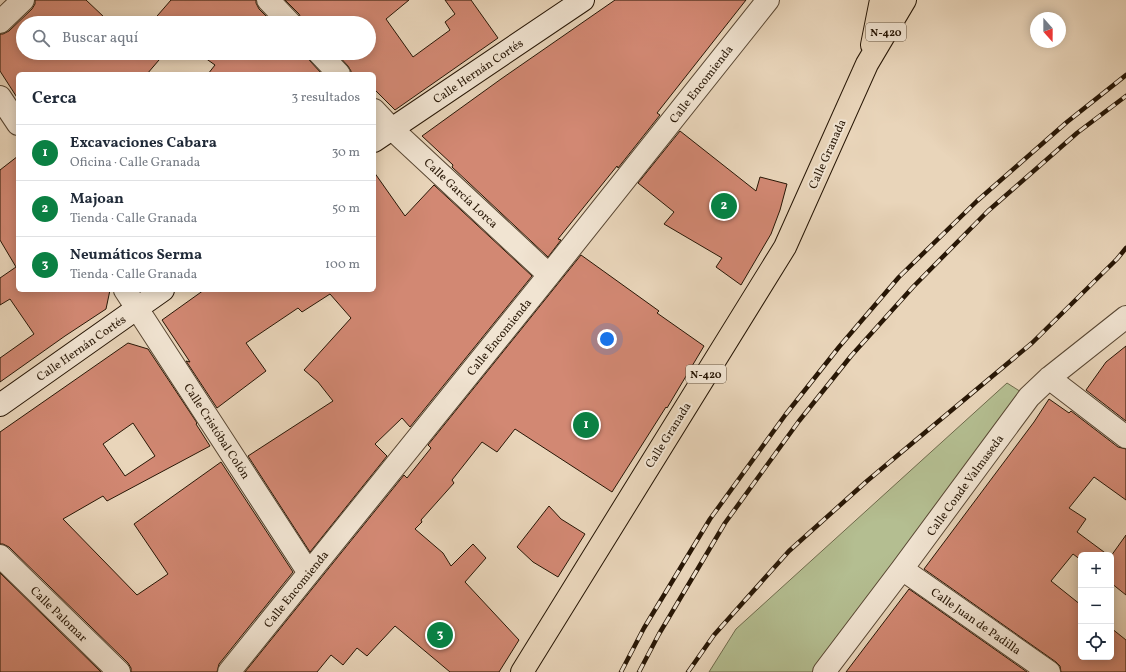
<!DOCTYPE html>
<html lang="es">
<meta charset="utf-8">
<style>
:root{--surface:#fff;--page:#f2f2f3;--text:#1f2937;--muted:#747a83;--line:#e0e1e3;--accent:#0b8043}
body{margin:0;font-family:Vollkorn,serif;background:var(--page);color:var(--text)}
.controls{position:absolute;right:12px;bottom:12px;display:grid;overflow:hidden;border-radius:6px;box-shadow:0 2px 10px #0003}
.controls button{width:36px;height:36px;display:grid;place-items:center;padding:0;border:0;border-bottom:1px solid var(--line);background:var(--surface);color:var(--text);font:20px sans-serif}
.compass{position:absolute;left:1030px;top:12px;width:36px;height:36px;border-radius:50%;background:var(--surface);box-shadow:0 2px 10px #0003;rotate:159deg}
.you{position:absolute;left:607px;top:339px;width:14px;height:14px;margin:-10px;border:3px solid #fff;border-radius:50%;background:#1a73e8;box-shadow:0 0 0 6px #1a73e833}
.badge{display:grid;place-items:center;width:26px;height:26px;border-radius:50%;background:var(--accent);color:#fff;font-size:13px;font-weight:700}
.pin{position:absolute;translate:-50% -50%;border:2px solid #fff;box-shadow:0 1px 4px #0006}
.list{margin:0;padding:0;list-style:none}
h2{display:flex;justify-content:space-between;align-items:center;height:52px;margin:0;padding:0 16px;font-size:17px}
h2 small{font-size:13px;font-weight:400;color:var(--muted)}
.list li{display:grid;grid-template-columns:26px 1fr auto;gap:12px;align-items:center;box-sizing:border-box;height:56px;padding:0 16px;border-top:1px solid var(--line)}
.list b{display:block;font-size:15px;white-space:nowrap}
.list p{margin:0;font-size:13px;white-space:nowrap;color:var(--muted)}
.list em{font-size:13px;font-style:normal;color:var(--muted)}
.icon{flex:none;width:22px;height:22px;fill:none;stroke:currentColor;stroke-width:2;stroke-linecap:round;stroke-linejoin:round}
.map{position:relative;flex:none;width:1126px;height:672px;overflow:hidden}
.search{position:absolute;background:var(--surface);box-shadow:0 2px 10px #0003;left:16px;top:16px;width:360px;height:44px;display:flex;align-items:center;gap:10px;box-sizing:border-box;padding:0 14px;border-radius:22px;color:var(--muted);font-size:15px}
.panel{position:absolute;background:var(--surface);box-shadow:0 2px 10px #0003;left:16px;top:72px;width:360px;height:220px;border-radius:6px}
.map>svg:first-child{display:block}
.green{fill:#b4be91;stroke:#6e6a4b}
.building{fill:#d28873;stroke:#271605;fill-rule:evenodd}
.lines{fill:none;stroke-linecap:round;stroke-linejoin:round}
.street-casing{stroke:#584632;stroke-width:24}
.secondary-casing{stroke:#271605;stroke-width:24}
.highway-casing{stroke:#271605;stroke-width:24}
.street{stroke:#f1e4d2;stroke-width:22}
.secondary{stroke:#f1e4d2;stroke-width:22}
.highway{stroke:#e9d5ba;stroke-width:22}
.rail-casing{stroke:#271605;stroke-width:4.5}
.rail{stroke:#f1e4d2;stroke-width:3;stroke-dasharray:9;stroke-linecap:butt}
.labels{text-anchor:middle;stroke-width:4;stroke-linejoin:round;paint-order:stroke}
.shield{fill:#f1e4d2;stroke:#645442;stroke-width:1}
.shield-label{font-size:11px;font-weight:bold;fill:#271605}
.street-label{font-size:12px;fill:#271605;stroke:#f1e4d2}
</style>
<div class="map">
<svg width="1126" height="672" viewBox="0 0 1126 672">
<rect width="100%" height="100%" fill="#e9d5ba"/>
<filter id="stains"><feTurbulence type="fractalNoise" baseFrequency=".005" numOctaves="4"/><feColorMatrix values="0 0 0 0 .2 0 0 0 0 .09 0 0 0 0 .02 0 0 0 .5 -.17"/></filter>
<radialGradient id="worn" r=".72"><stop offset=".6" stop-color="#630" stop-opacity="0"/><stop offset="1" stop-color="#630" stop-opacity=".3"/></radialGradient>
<path class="green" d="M1007,383L1029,397L824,672H709L736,629Z"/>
<path class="building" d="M35,0H86L104,17L98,23H23V53H165L147,74H18V99L0,71V34H3L9,31L32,9L35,4Z
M171,0H256V3L259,9L273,23H151Z
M285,0H409L386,19L413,57L450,30L445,22L455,14L445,0H471L498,38L395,110L374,89V74H351V71L348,66L336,53H369V23H302V20L299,14Z
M615,0H746L657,113L660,115L618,168L617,166L558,239L561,240L548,257L452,167L453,165L422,136L501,79Z
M198,53H307V56L310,61L322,74H208L215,65Z
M680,131L756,191L760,177L787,184L780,210L771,234L741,285L716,267L722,258L664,224L674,212L638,183Z
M18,156V290H110L106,309L65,336L0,382V358L34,334L10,299L0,305V278L16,267L0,240V170Z
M374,172L405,216L434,185L532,276L410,427L402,418L375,444L387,456L310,552L248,456L333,401L318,382L304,370L351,318L330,294L302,312L298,308L246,343L266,371L217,408L186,361L190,362L162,320L204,290H374Z
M581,255L659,311L657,313L704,346L667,408L666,407L612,492L515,429L497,452L482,442L452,480L454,483L421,520L422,522L415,529L443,553L451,566L473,544L486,558L465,582L519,640L499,672H450L395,626L367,656L357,648L343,665L331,655L317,672H245L404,475L407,478L431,448L428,445Z
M128,343L148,349L197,423L196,424L210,446L107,501L103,496L63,519L137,595L168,574L134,524L221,462L293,572L219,664L217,672H131V668L128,663L9,547L3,544H0V432ZM133,423L155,456L125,476L103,444Z
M1126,346V421L1086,390L1106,362Z
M1049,399L1069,413L1071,411L1118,447L1126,449V500L1094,477L1069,508L1086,519L1077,532L1108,555H1081V560L1073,554L1051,581L1081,605V657H1111V628L1126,640V672H1061L1060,666L1056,662L924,569L1034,422Z
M549,506L561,519L585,534L558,577L533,562L517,547Z
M1126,535V595L1111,583V556Z
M0,573L101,672H0Z
M909,589L1027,672H846Z"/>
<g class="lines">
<g class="street-casing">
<path id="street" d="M268,0L290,23
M0,22L23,0
M319,53L339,74
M0,97L18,124
M374,110L392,129L549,275
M125,290L309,573
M1049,378L1126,437
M0,556L119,672
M902,569L1049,672
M229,672L549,275L768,0
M824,672L902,569L1029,397L1049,378L1126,317"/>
</g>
<g class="secondary-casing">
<path id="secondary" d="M374,141L583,0
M0,405L163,290"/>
</g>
<g class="highway-casing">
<path id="highway" d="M872,45L881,0
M522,672L785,247L867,64L905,0"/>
</g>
<use href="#street" class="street"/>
<use href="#secondary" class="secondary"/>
<use href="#highway" class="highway"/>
<g class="rail-casing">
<path id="rail" d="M621,672L644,628L710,519L786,414L839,347L899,277L977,201L1067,122L1126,75
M639,672L659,634L725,523L799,421L851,356L913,287L988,211L1077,133L1126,96
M688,672L714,635L789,551L867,481L1032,343L1117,259L1126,248"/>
</g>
<use href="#rail" class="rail"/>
</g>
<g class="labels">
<g class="shield">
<rect x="866" y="23" width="40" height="18" rx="3"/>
<rect x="686" y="365" width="40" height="18" rx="3"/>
</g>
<g class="shield-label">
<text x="886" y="36">N-420</text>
<text x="706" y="378">N-420</text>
</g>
<g class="street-label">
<text transform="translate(478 71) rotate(-34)" y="4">Calle Hernán Cortés</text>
<text transform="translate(701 84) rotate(-52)" y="4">Calle Encomienda</text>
<text transform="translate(827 154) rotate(-66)" y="4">Calle Granada</text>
<text transform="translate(461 193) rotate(43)" y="4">Calle García Lorca</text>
<text transform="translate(499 337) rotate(-51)" y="4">Calle Encomienda</text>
<text transform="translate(81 348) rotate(-35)" y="4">Calle Hernán Cortés</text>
<text transform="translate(217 431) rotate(57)" y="4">Calle Cristóbal Colón</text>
<text transform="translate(668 435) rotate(-58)" y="4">Calle Granada</text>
<text transform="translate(965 485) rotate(-54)" y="4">Calle Conde Valmaseda</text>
<text transform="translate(296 589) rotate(-51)" y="4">Calle Encomienda</text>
<text transform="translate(59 614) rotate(44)" y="4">Calle Palomar</text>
<text transform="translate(976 621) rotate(35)" y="4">Calle Juan de Padilla</text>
</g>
</g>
<rect width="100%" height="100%" filter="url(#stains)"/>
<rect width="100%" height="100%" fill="url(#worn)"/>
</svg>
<div class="controls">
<button>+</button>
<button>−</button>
<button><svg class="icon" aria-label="locate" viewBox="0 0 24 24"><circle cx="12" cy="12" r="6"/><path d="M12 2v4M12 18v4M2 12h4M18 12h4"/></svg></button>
</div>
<svg class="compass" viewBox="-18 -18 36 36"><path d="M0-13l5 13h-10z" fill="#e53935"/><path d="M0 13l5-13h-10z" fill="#747a83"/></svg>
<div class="you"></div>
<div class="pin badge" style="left:586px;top:425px">1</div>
<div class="pin badge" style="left:724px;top:206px">2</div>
<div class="pin badge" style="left:440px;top:635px">3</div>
<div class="search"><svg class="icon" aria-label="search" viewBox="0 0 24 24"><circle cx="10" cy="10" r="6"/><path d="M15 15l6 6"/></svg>Buscar aquí</div>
<section class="panel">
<h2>Cerca<small>3 resultados</small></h2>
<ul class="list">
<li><span class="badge">1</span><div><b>Excavaciones Cabara</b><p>Oficina · Calle Granada</p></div><em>30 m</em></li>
<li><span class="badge">2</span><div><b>Majoan</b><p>Tienda · Calle Granada</p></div><em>50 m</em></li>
<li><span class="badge">3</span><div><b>Neumáticos Serma</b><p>Tienda · Calle Granada</p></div><em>100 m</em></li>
</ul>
</section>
</div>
